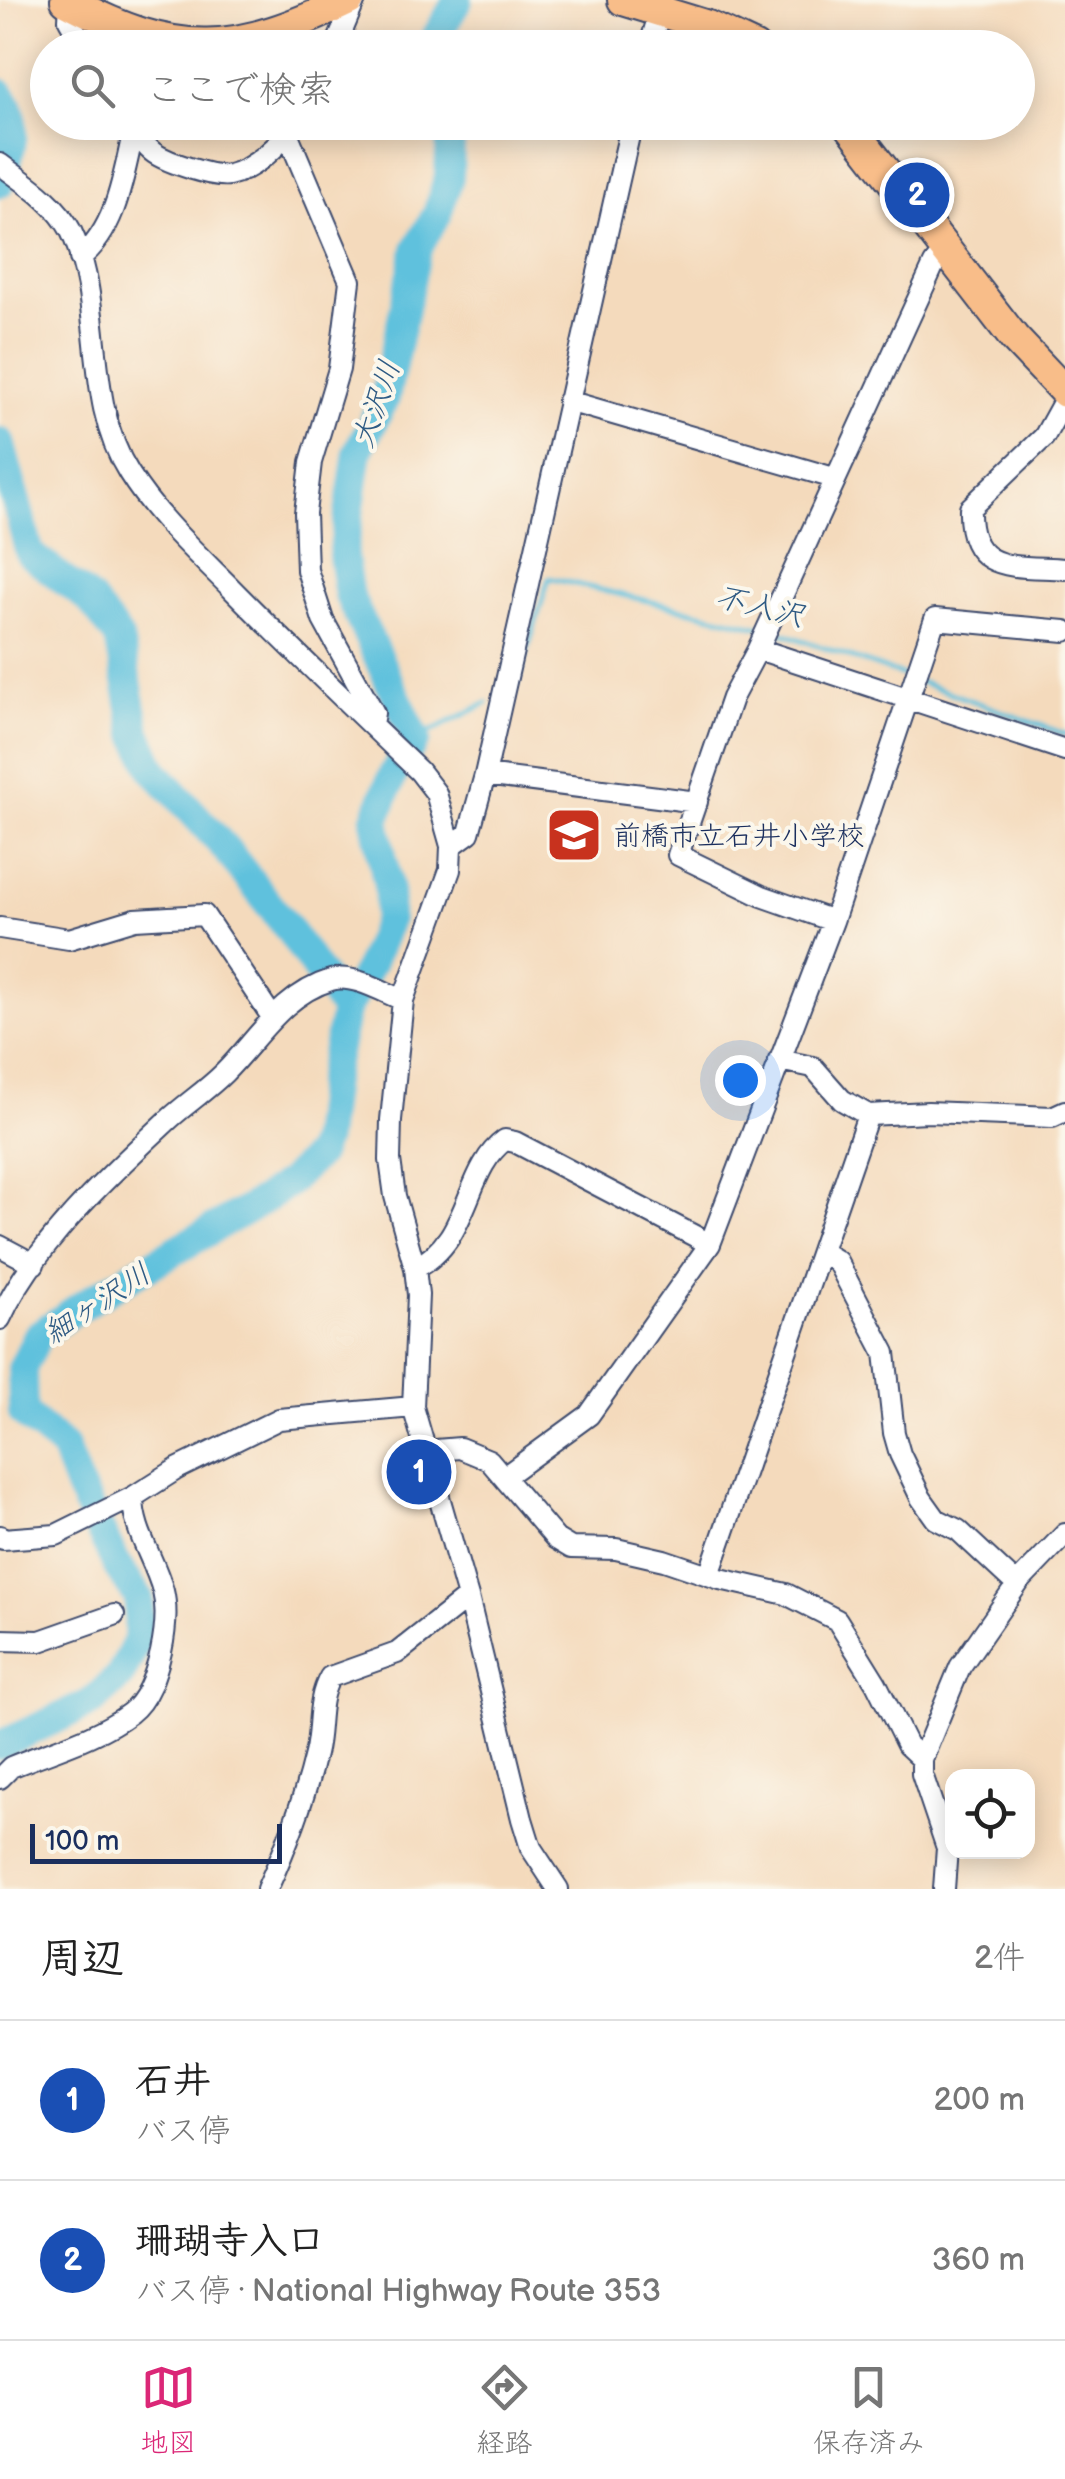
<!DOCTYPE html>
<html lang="ja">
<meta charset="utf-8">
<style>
:root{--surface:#fff;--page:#f2f2f2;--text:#222;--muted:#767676;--line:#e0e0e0;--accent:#db2777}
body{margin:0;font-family:"Balsamiq Sans","Klee One",sans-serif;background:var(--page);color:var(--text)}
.controls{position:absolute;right:30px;bottom:30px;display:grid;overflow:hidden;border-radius:20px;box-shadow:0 5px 25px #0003}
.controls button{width:90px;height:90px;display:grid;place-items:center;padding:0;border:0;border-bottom:2px solid var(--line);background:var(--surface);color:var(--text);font:50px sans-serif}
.scale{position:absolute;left:30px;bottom:25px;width:252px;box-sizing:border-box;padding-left:10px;border:5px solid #1b2f5e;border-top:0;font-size:28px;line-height:35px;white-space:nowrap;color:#1b2f5e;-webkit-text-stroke:8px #fbf7ec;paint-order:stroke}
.you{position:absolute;left:740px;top:1080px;width:35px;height:35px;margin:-25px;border:8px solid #fff;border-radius:50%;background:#1a73e8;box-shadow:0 0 0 15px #1a73e833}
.badge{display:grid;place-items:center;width:65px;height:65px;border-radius:50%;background:var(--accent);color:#fff;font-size:32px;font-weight:700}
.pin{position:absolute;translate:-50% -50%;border:5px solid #fff;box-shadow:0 2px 10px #0006}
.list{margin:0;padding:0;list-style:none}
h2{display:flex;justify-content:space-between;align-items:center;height:130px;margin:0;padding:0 40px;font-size:42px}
h2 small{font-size:32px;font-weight:400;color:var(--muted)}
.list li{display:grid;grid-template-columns:65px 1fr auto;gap:30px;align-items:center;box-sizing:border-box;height:160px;padding:0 40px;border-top:2px solid var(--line)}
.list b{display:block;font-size:38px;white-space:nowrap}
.list p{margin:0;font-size:32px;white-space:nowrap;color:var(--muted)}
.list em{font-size:32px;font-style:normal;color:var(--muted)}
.icon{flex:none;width:55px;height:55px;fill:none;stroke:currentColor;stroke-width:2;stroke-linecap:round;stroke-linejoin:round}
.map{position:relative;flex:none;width:1065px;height:1889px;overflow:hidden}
.search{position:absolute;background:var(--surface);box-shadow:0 5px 25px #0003;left:30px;right:30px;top:30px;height:110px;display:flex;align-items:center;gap:25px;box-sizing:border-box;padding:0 35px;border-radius:55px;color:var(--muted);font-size:38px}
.sheet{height:450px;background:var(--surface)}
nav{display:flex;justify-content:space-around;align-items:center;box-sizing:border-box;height:140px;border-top:2px solid var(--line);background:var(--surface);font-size:28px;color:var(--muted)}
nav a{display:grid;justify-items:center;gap:5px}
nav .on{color:var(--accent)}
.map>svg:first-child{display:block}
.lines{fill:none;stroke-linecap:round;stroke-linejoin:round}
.stream{stroke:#5fc1dd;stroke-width:5}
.river{stroke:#5fc1dd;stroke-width:30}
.minor-casing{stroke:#3c496c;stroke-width:24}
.highway-casing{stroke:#3c496c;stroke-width:34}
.minor{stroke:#fff;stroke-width:20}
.highway{stroke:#f8bd89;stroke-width:30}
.labels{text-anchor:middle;stroke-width:8;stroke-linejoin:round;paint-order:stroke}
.poi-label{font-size:28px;fill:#1b2f5e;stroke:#fbf7ec;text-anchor:start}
.water-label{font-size:30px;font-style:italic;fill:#2f5b84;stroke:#fbf7ec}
</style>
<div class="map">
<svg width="1065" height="1889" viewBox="0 0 1065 1889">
<rect width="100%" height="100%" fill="#fbf7ec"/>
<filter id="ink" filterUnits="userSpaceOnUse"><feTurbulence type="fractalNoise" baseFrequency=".01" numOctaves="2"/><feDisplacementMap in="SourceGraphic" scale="20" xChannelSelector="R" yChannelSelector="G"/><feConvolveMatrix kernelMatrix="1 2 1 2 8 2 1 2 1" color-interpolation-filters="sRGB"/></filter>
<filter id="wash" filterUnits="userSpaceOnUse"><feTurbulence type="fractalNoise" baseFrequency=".0048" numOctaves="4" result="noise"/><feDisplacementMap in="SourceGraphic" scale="40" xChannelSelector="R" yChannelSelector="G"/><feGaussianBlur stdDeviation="2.25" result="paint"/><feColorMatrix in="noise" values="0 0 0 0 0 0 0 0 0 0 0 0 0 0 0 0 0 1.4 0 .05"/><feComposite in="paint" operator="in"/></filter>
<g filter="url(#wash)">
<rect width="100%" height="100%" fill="#f4dabc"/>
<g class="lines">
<path class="stream" d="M771,629L907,677
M917,681L1065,734
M513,688L517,685L549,578L761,627
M416,739L487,703"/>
<path class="river" d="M437,48L436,37L458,0
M0,93C22,118 11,154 0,183
M0,442L30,554L90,600L119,638L136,730L153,769L225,848L286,926L343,1008
M0,1745L91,1703L120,1676L138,1640L139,1598L118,1567L79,1488L64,1448L23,1413L22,1369L38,1335L93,1298L265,1199L289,1182L317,1155L323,1139L330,1082L345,1011L370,964L388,920L389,891L375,820L394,772L416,739L349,596L343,556L358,451L385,398L417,249L437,214L449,177L451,122"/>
</g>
</g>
<g filter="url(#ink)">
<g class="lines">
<g class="minor-casing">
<path id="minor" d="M70,2L69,20L85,48
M335,48L355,0
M649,48L663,2
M130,122C136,132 145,147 154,153C167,162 214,178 229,175C254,170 282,143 296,122
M288,135L350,281L339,369L311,462L305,513L307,570L323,620L374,713L372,724
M0,164C25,183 56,202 71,231C106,304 83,400 129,473C156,516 193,550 229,586C291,649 355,710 419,771L436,793L451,846L450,870L403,1000L391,1120L390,1160L395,1196L415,1268L418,1295L413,1407L468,1597L522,1819L531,1848L558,1889
M80,258C117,229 124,173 134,129
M1065,399L1044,437L970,508C968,575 1015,565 1065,569
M568,401L834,478
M758,649L1065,750
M485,775L697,802
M451,846L469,833L485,775L632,122
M833,921L762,896L678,855L732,698L758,649L934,264L945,250
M0,928L69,939L135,919L204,915L272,1017
M779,1060L813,1067L842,1100L868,1115L928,1112L1052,1117L1065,1111
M0,1246L34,1264
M822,1252L837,1261L885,1353L894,1433L900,1454L921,1498L936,1519L958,1530L1017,1585
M415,1268C471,1241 464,1169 505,1140L515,1142L710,1244
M0,1319C34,1245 107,1177 166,1122C184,1105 206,1091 224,1073C258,1039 282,995 331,980C352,973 383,992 403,1000
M424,1451L460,1448L489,1460L556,1539L571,1548L616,1549L664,1560L720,1579L786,1594L837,1620L876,1683L907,1745L922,1759
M504,1477L589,1415L710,1244L833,921L935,619L1065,631
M0,1536L3,1539L56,1535L133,1497L177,1469L279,1419L413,1407
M709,1575L868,1115
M0,1640L40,1641L114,1615
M0,1778L11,1767C49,1751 97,1738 130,1713C148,1699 156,1673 161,1652C165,1633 168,1611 163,1591C154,1557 133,1532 133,1497
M267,1889C287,1845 304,1801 315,1754C322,1727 316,1702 330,1677L397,1653L468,1597
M944,1889L947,1848L922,1774V1759L960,1667L1019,1582L1065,1534"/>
</g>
<g class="highway-casing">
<path id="highway" d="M66,0C180,61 234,55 349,0
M623,0L708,26L755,48
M847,122L1014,338L1065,392"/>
</g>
<use href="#minor" class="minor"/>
<use href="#highway" class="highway"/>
</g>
</g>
<defs>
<g id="school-square" transform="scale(2.875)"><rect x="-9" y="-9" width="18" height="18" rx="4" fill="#c8321e" stroke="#fbf7ec"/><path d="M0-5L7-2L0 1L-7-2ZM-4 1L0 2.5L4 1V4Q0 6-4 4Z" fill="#fff"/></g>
</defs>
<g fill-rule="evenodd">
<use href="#school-square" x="574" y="835"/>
</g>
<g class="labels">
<g class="poi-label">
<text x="613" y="845">前橋市立石井小学校</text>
</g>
<g class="water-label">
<text transform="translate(376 404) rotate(-71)" y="10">大沢川</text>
<text transform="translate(760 606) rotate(14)" y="10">不入沢</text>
<text transform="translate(97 1303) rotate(-33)" y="10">細ヶ沢川</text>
</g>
</g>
</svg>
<div class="controls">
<button><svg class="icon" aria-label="locate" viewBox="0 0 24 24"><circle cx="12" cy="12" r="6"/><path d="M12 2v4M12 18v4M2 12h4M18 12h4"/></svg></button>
</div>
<div class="scale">100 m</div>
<div class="you"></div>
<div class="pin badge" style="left:419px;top:1472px;background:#1a4fb4">1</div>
<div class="pin badge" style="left:917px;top:195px;background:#1a4fb4">2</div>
<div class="search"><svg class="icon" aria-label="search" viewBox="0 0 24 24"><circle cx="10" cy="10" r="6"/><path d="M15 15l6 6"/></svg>ここで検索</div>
</div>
<section class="sheet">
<h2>周辺<small>2件</small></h2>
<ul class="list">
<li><span class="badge" style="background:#1a4fb4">1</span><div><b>石井</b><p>バス停</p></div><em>200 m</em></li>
<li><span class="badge" style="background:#1a4fb4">2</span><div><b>珊瑚寺入口</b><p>バス停 · National Highway Route 353</p></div><em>360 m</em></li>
</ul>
</section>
<nav>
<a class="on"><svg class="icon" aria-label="map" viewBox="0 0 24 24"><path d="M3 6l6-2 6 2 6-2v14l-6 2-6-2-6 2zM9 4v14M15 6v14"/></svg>地図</a>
<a><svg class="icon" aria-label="directions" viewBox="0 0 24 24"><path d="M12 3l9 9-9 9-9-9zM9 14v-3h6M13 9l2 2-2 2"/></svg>経路</a>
<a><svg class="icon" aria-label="saved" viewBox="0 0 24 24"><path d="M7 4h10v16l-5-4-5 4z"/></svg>保存済み</a>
</nav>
